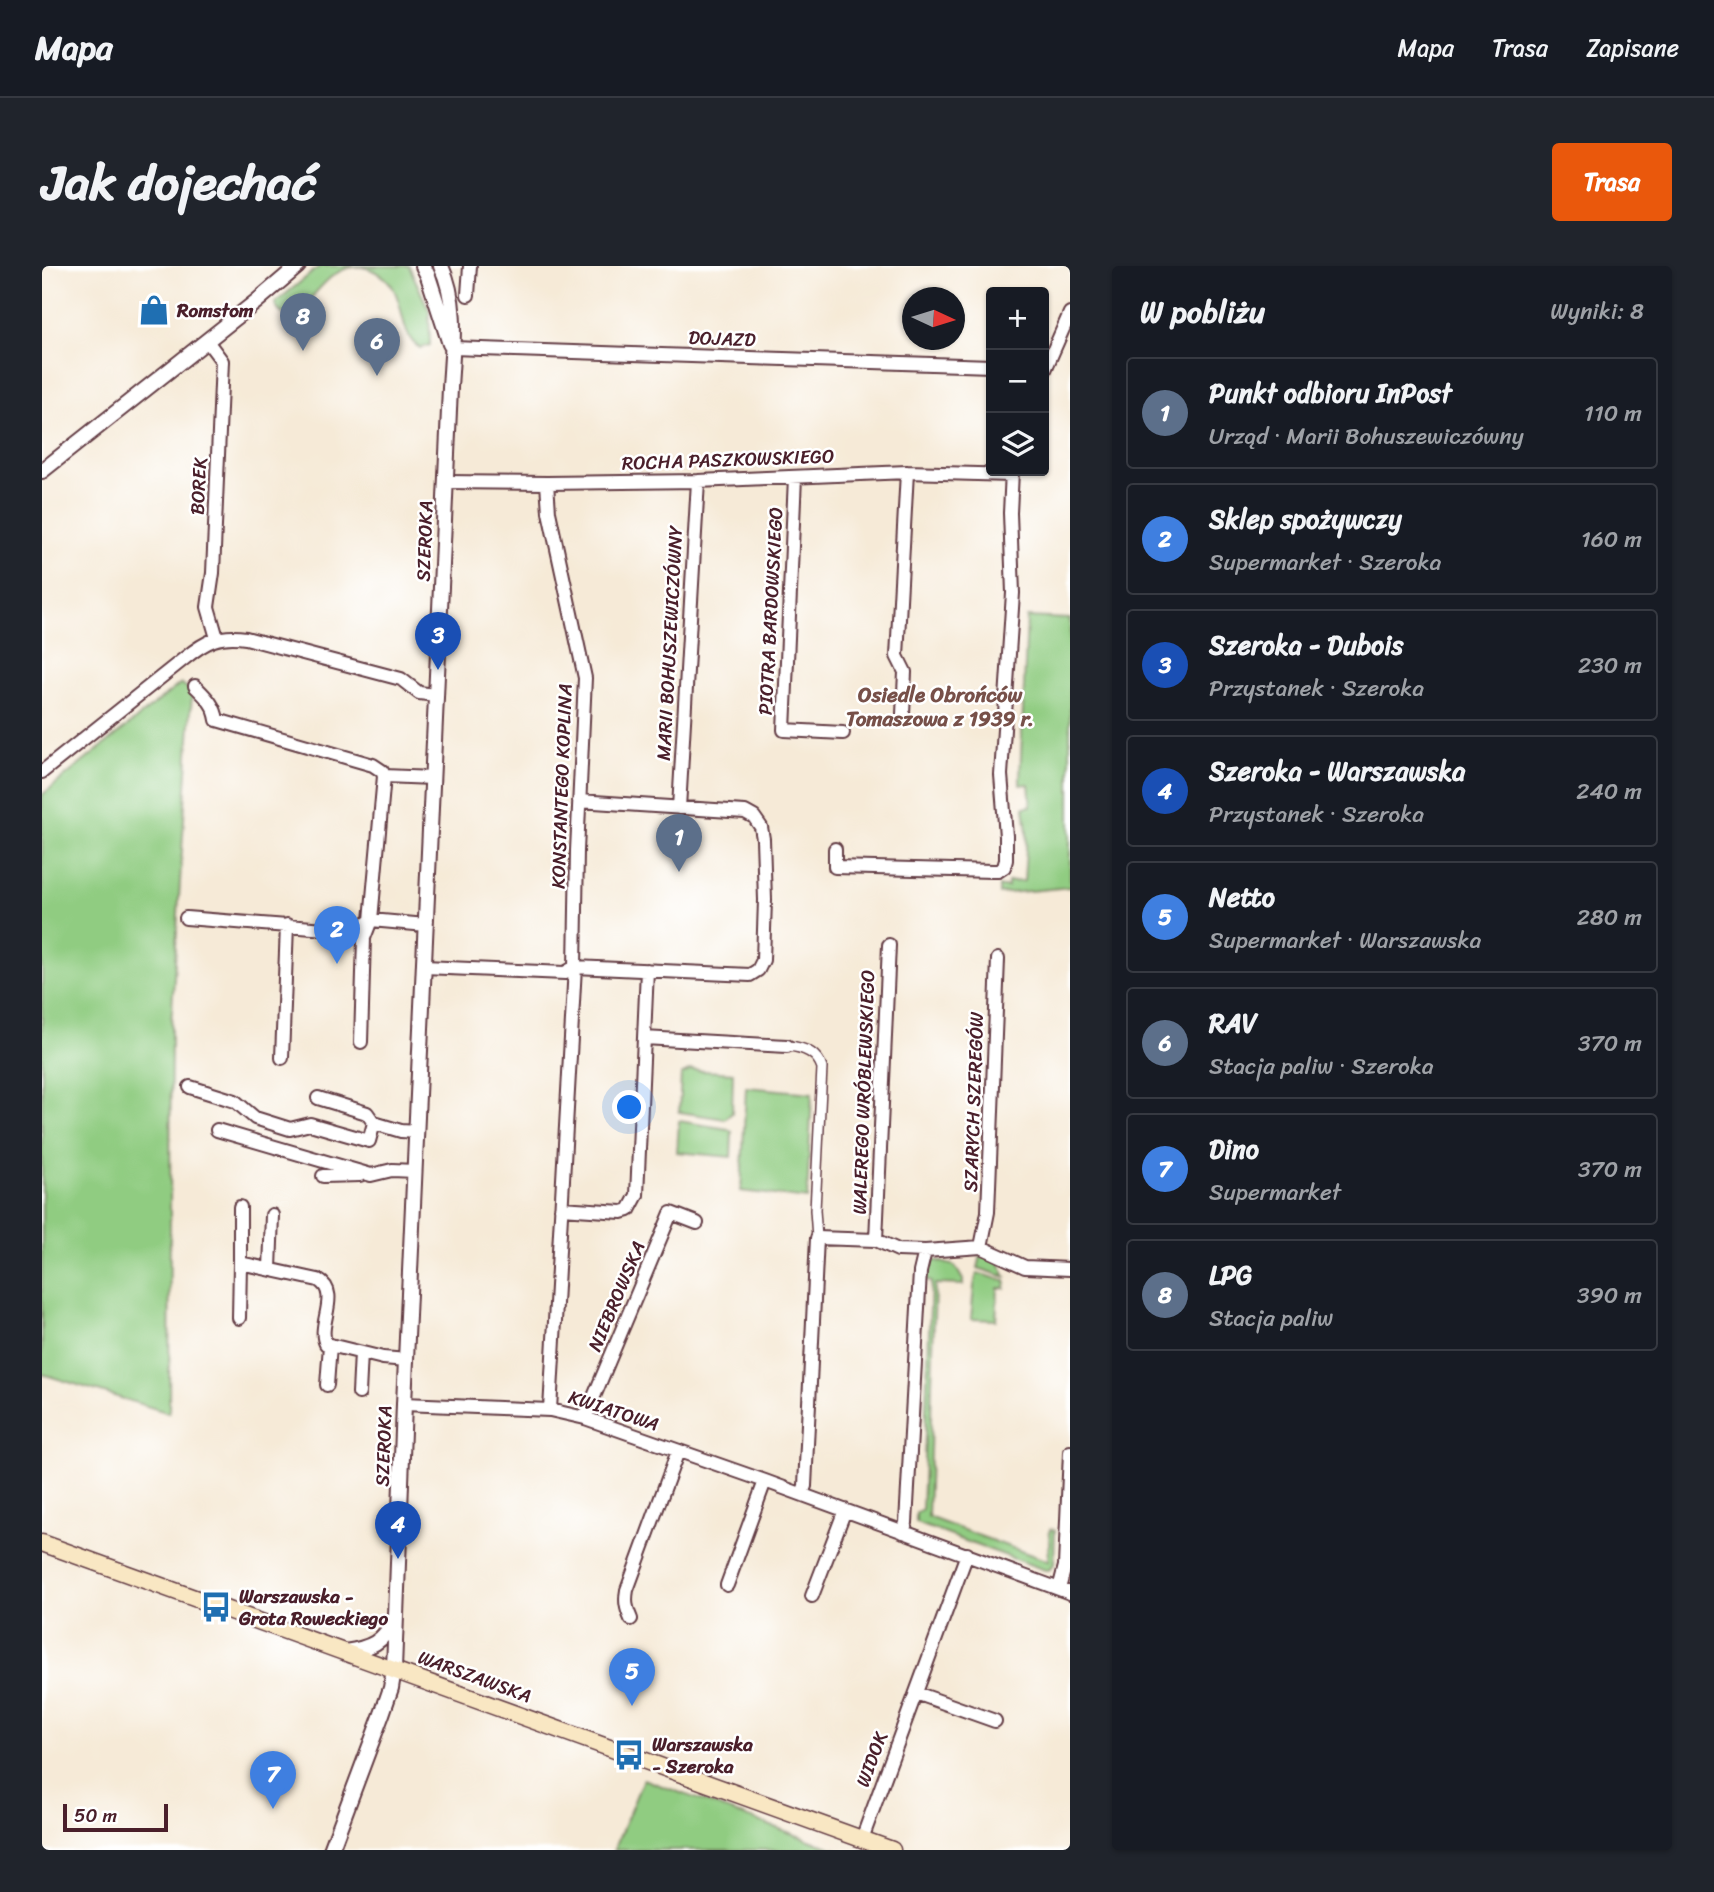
<!DOCTYPE html>
<html lang="pl">
<meta charset="utf-8">
<style>
:root{--surface:#171b24;--page:#20242c;--text:#f1f3f6;--muted:#9ea1a6;--line:#363941;--accent:#ea580c}
body{margin:0;font-family:Sriracha,sans-serif;background:var(--page);color:var(--text)}
.controls{position:absolute;right:21px;top:21px;display:grid;overflow:hidden;border-radius:7px;box-shadow:0 2px 5px #0004}
.controls button{width:63px;height:63px;display:grid;place-items:center;padding:0;border:0;border-bottom:2px solid var(--line);background:var(--surface);color:var(--text);font:35px sans-serif}
.compass{position:absolute;left:860px;top:21px;width:63px;height:63px;border-radius:50%;background:var(--surface);box-shadow:0 2px 5px #0004;rotate:94deg}
.scale{position:absolute;left:21px;bottom:18px;width:105px;box-sizing:border-box;padding-left:7px;border:4px solid #4a1f2b;border-top:0;font-size:19px;line-height:24px;white-space:nowrap;color:#4a1f2b;-webkit-text-stroke:5px #fff;paint-order:stroke}
.you{position:absolute;left:588px;top:842px;width:24px;height:24px;margin:-18px;border:5px solid #fff;border-radius:50%;background:#1a73e8;box-shadow:0 0 0 10px #1a73e833}
.badge{display:grid;place-items:center;width:46px;height:46px;border-radius:50%;background:var(--accent);color:#fff;font-size:23px;font-weight:700}
.pin{position:absolute;translate:-50% -58px;filter:drop-shadow(0 2px 4px #0008)}
.pin::after{content:'';position:absolute;top:37px;width:24px;height:21px;background:inherit;clip-path:polygon(0 0,100% 0,50% 100%)}
.list{margin:0;padding:0;list-style:none}
h2{display:flex;justify-content:space-between;align-items:center;height:91px;margin:0;padding:0 28px;font-size:30px}
h2 small{font-size:23px;font-weight:400;color:var(--muted)}
.list li{display:grid;grid-template-columns:46px 1fr auto;gap:21px;align-items:center;box-sizing:border-box;height:112px;margin:0 14px 14px;padding:0 14px;border:2px solid var(--line);border-radius:7px}
.list b{display:block;font-size:26px;white-space:nowrap}
.list p{margin:0;font-size:23px;white-space:nowrap;color:var(--muted)}
.list em{font-size:23px;font-style:normal;color:var(--muted)}
.icon{flex:none;width:38px;height:38px;fill:none;stroke:currentColor;stroke-width:2;stroke-linecap:round;stroke-linejoin:round}
.map{position:relative;flex:none;width:1028px;height:1584px;overflow:hidden;border-radius:7px}
header{display:flex;align-items:center;gap:42px;box-sizing:border-box;height:98px;padding:0 35px;background:var(--surface);border-bottom:2px solid var(--line)}
header strong{font-size:33px}
nav{display:flex;gap:38px;margin-inline-start:auto;font-size:24px}
.intro{display:flex;align-items:center;justify-content:space-between;box-sizing:border-box;height:168px;padding:0 42px}
h1{margin:0;font-size:49px}
.button{padding:18px 32px;border-radius:7px;background:var(--accent);color:#fff;font-size:24px;font-weight:700}
main{display:flex;gap:42px;padding:0 42px}
aside{flex:1;background:var(--surface);border-radius:7px;box-shadow:0 2px 5px #0004}
.map>svg:first-child{display:block}
.green{fill:#90cc81;stroke:#6d7656;stroke-width:2}
.lines{fill:none;stroke-linecap:round;stroke-linejoin:round}
.pedestrian-casing{stroke:#643d45;stroke-width:12}
.minor-casing{stroke:#643d45;stroke-width:16}
.tertiary-casing{stroke:#643d45;stroke-width:18}
.secondary-casing{stroke:#643d45;stroke-width:19}
.pedestrian{stroke:#fff;stroke-width:9}
.minor{stroke:#fff;stroke-width:12}
.tertiary{stroke:#fff;stroke-width:14}
.secondary{stroke:#f9e7c3;stroke-width:16}
.labels{text-anchor:middle;stroke-width:5;stroke-linejoin:round;paint-order:stroke}
.poi-label{font-size:19px;font-weight:bold;fill:#4a1f2b;stroke:#fff;text-anchor:start}
.street-label{font-size:19px;fill:#4a1f2b;stroke:#fff}
.neighbourhood-label{font-size:21px;font-weight:bold;fill:#775049;stroke:#fff}
</style>
<header>
<strong>Mapa</strong>
<nav><a>Mapa</a><a>Trasa</a><a>Zapisane</a></nav>
</header>
<div class="intro"><h1>Jak dojechać</h1><a class="button">Trasa</a></div>
<main>
<div class="map">
<svg width="1028" height="1584" viewBox="0 0 1028 1584">
<rect width="100%" height="100%" fill="#fff"/>
<filter id="ink" filterUnits="userSpaceOnUse"><feTurbulence type="fractalNoise" baseFrequency=".0143" numOctaves="2"/><feDisplacementMap in="SourceGraphic" scale="14" xChannelSelector="R" yChannelSelector="G"/><feConvolveMatrix kernelMatrix="1 2 1 2 8 2 1 2 1" color-interpolation-filters="sRGB"/></filter>
<filter id="wash" filterUnits="userSpaceOnUse"><feTurbulence type="fractalNoise" baseFrequency=".00686" numOctaves="4" result="noise"/><feDisplacementMap in="SourceGraphic" scale="28" xChannelSelector="R" yChannelSelector="G"/><feGaussianBlur stdDeviation="1.57" result="paint"/><feColorMatrix in="noise" values="0 0 0 0 0 0 0 0 0 0 0 0 0 0 0 0 0 1.4 0 .05"/><feComposite in="paint" operator="in"/></filter>
<g filter="url(#wash)">
<rect width="100%" height="100%" fill="#f6ead7"/>
<path class="green" d="M278,0H367L387,44L388,79L378,82C353,68 367,21 334,6C328,3 320,0 313,1C281,3 267,46 246,50C239,48 234,44 233,37Z
M985,351L1028,353V621L957,628V621H966V616L982,615L985,566L982,541L989,540L987,518L978,519V512Z
M139,417L150,426L129,759L127,1147L0,1108V529Z
M649,804L691,807L690,847L683,853L637,846L639,809Z
M704,821L770,827L765,933L699,925Z
M637,855L686,863L690,866L689,891L635,886Z
M939,989L957,996L964,1011L936,1002Z
M893,994L913,1000L921,1014V1019L893,1018L886,1251L1006,1295L1008,1263L1013,1264L1012,1298L1007,1304H1003L874,1257V1247L880,1244L889,1016L883,1014L889,999Z
M935,1007L964,1015L963,1022H956L954,1054L929,1053L932,1020Z
M601,1513L795,1584H572Z"/>
</g>
<g filter="url(#ink)">
<g class="lines">
<g class="pedestrian-casing">
<path id="pedestrian" d="M745,780C761,781 775,786 780,802L773,944L775,972"/>
</g>
<g class="minor-casing">
<path id="minor" d="M426,29L428,0
M165,75L180,95L171,307L166,341L175,372
M410,82L949,100
M1002,106L1028,47
M753,211L742,464L801,467
M404,216L505,217L656,215L865,206L970,209
M505,217L507,246L543,412L535,585L533,701L508,1144
M153,420C164,431 173,439 175,454L331,499L340,505L342,510L391,512
M861,448L863,406L855,390L865,206
M0,506L143,392C164,375 177,368 204,372L359,413L377,427L394,429
M637,542L656,215
M793,583V601L951,605H956L962,601L964,594V570L959,509L971,327L968,247L970,205
M144,652L309,665L317,663L329,654L384,659
M382,701L523,707L533,701
M533,701L708,709L716,704L721,694L723,634L721,573L719,561L712,551L703,546L537,535
M602,772L745,780
M319,776L322,672L329,654L342,510
M240,792L245,659
M148,821L193,835L213,852L248,863L268,858L327,875L332,857
M276,832L325,847L332,857L359,865L375,866
M175,864L329,909L350,904L373,905
M281,910L318,909
M198,941V997L276,1014C300,1027 274,1059 284,1078L341,1092L365,1094
M519,942L580,946L587,944L595,929L605,704
M834,974L847,679
M939,981L946,946L956,693
M228,1003L230,949
M197,1052L198,997
M285,1119L288,1079
M317,1127L319,1087
M362,1138L508,1144L543,1152L723,1215L1028,1327
M543,1152L629,947L655,957
M760,1228L763,1220L775,972L834,974L856,984L883,985L939,981L983,1001L1028,1003
M861,1266L864,1257L878,1006L883,985
M685,1319L723,1215
M1017,1323L1023,1300L1028,1186
M770,1330L803,1244
M589,1353C584,1342 583,1335 585,1324L636,1185
M874,1427L953,1455
M820,1573L925,1288"/>
</g>
<g class="tertiary-casing">
<path id="tertiary" d="M381,0L386,10L408,78
M0,205L215,35L256,0
M303,1386C329,1382 341,1377 353,1352
M289,1584L340,1448L349,1422L352,1403L362,1138L408,122C410,82 417,38 399,0"/>
</g>
<g class="secondary-casing">
<path id="secondary" d="M0,1277L850,1584"/>
</g>
<use href="#pedestrian" class="pedestrian"/>
<use href="#minor" class="minor"/>
<use href="#tertiary" class="tertiary"/>
<use href="#secondary" class="secondary"/>
</g>
</g>
<defs>
<g id="shop-bare" transform="scale(2.415)"><path d="M-5-2.5h2.3a2.7 3.5 0 0 1 5.4 0H5L5.5 6h-11ZM-1.5-2.5h3a1.5 2.3 0 0 0-3 0Z" fill="#1f6fb2" stroke="#fff" stroke-width="2.5" paint-order="stroke"/></g>
<g id="bus-bare" transform="scale(2.415)"><path d="M-5-6H5V4H4V6H2V4H-2V6H-4V4H-5ZM-3.5-4V0h7V-4ZM-3.5 1.2v1.5H-2V1.2ZM2 1.2v1.5H3.5V1.2Z" fill="#1f6fb2" stroke="#fff" stroke-width="2.5" paint-order="stroke"/></g>
</defs>
<g fill-rule="evenodd">
<use href="#shop-bare" x="112" y="44"/>
<use href="#bus-bare" x="174" y="1341"/>
<use href="#bus-bare" x="587" y="1489"/>
</g>
<g class="labels">
<g class="poi-label">
<text x="135" y="51">Romstom</text>
<text x="197" y="1337">Warszawska -<tspan x="197" dy="22">Grota Roweckiego</tspan></text>
<text x="610" y="1485">Warszawska<tspan x="610" dy="22">- Szeroka</tspan></text>
</g>
<g class="street-label">
<text transform="translate(680 72) rotate(2)" y="7">DOJAZD</text>
<text transform="translate(686 193) rotate(-2)" y="7">ROCHA PASZKOWSKIEGO</text>
<text transform="translate(156 220) rotate(-87)" y="7">BOREK</text>
<text transform="translate(382 275) rotate(-88)" y="7">SZEROKA</text>
<text transform="translate(728 345) rotate(-87)" y="7">PIOTRA BARDOWSKIEGO</text>
<text transform="translate(627 377) rotate(-87)" y="7">MARII BOHUSZEWICZÓWNY</text>
<text transform="translate(519 520) rotate(-88)" y="7">KONSTANTEGO KOPLINA</text>
<text transform="translate(821 826) rotate(-88)" y="7">WALEREGO WRÓBLEWSKIEGO</text>
<text transform="translate(931 836) rotate(-88)" y="7">SZARYCH SZEREGÓW</text>
<text transform="translate(574 1030) rotate(-67)" y="7">NIEBROWSKA</text>
<text transform="translate(572 1144) rotate(18)" y="7">KWIATOWA</text>
<text transform="translate(341 1180) rotate(-88)" y="7">SZEROKA</text>
<text transform="translate(433 1410) rotate(20)" y="7">WARSZAWSKA</text>
<text transform="translate(829 1493) rotate(-70)" y="7">WIDOK</text>
</g>
<g class="neighbourhood-label">
<text x="898" y="436">Osiedle Obrońców<tspan x="898" dy="24">Tomaszowa z 1939 r.</tspan></text>
</g>
</g>
</svg>
<div class="controls">
<button>+</button>
<button>−</button>
<button><svg class="icon" aria-label="layers" viewBox="0 0 24 24"><path d="M12 4l9 5-9 5-9-5zM3 14l9 5 9-5"/></svg></button>
</div>
<svg class="compass" viewBox="-18 -18 36 36"><path d="M0-13l5 13h-10z" fill="#e53935"/><path d="M0 13l5-13h-10z" fill="#9ea1a6"/></svg>
<div class="scale">50 m</div>
<div class="you"></div>
<div class="pin badge" style="left:637px;top:606px;background:#5c6f8a">1</div>
<div class="pin badge" style="left:295px;top:698px;background:#3f7fe0">2</div>
<div class="pin badge" style="left:396px;top:404px;background:#1a4fb4">3</div>
<div class="pin badge" style="left:356px;top:1293px;background:#1a4fb4">4</div>
<div class="pin badge" style="left:590px;top:1440px;background:#3f7fe0">5</div>
<div class="pin badge" style="left:335px;top:110px;background:#5c6f8a">6</div>
<div class="pin badge" style="left:231px;top:1543px;background:#3f7fe0">7</div>
<div class="pin badge" style="left:261px;top:85px;background:#5c6f8a">8</div>
</div>
<aside>
<h2>W pobliżu<small>Wyniki: 8</small></h2>
<ul class="list">
<li><span class="badge" style="background:#5c6f8a">1</span><div><b>Punkt odbioru InPost</b><p>Urząd · Marii Bohuszewiczówny</p></div><em>110 m</em></li>
<li><span class="badge" style="background:#3f7fe0">2</span><div><b>Sklep spożywczy</b><p>Supermarket · Szeroka</p></div><em>160 m</em></li>
<li><span class="badge" style="background:#1a4fb4">3</span><div><b>Szeroka - Dubois</b><p>Przystanek · Szeroka</p></div><em>230 m</em></li>
<li><span class="badge" style="background:#1a4fb4">4</span><div><b>Szeroka - Warszawska</b><p>Przystanek · Szeroka</p></div><em>240 m</em></li>
<li><span class="badge" style="background:#3f7fe0">5</span><div><b>Netto</b><p>Supermarket · Warszawska</p></div><em>280 m</em></li>
<li><span class="badge" style="background:#5c6f8a">6</span><div><b>RAV</b><p>Stacja paliw · Szeroka</p></div><em>370 m</em></li>
<li><span class="badge" style="background:#3f7fe0">7</span><div><b>Dino</b><p>Supermarket</p></div><em>370 m</em></li>
<li><span class="badge" style="background:#5c6f8a">8</span><div><b>LPG</b><p>Stacja paliw</p></div><em>390 m</em></li>
</ul>
</aside>
</main>
